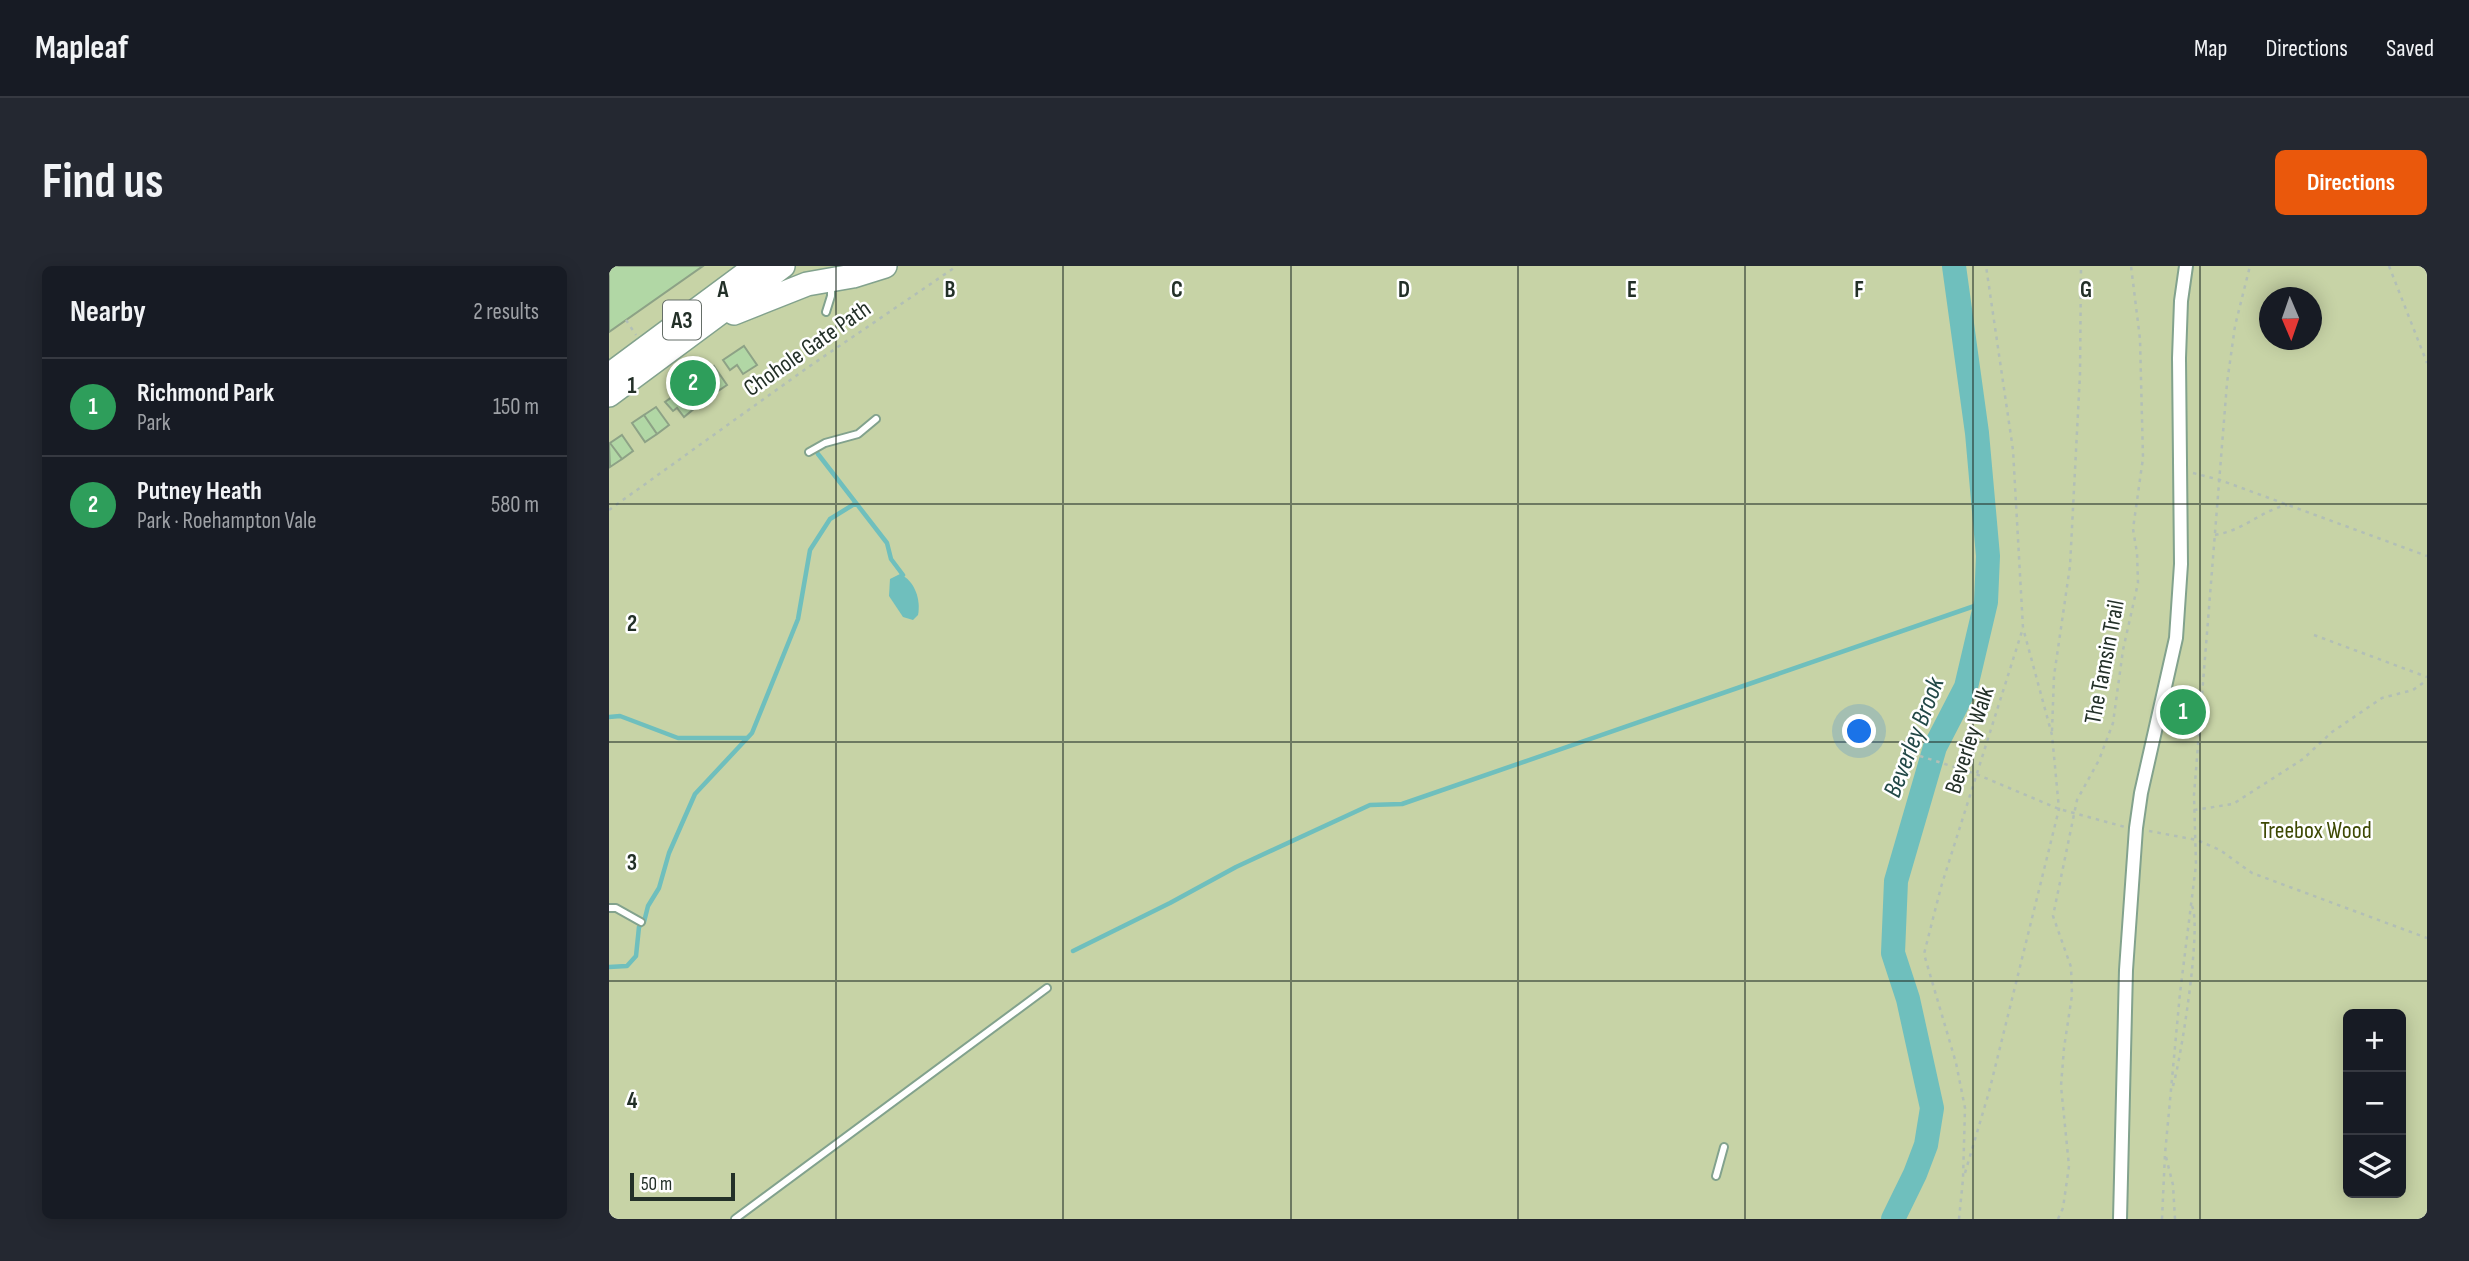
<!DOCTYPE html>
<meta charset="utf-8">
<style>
:root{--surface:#171b24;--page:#242831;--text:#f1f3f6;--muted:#9ea1a6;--line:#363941;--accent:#ea580c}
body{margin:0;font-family:"Sofia Sans Condensed",sans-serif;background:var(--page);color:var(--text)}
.controls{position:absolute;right:21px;bottom:21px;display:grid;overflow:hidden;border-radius:10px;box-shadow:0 4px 18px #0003}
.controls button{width:63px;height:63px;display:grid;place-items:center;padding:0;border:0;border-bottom:2px solid var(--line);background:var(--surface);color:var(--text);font:35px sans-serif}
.compass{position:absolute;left:1650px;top:21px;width:63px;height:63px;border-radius:50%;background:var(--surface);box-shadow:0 4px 18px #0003;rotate:178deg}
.scale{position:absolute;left:21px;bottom:18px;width:105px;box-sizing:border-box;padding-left:7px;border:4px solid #233028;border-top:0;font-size:19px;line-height:24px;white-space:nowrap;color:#233028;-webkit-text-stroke:5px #fff;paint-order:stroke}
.you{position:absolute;left:1251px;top:466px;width:24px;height:24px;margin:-18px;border:5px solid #fff;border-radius:50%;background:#1a73e8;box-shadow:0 0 0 10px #1a73e833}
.badge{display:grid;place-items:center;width:46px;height:46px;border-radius:50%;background:var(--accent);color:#fff;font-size:23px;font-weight:700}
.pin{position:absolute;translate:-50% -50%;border:4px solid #fff;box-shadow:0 2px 7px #0006}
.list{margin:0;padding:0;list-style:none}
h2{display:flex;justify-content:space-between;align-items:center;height:91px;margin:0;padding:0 28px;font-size:30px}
h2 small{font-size:23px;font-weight:400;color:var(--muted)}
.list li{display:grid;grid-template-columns:46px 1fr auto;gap:21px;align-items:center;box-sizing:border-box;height:98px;padding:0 28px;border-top:2px solid var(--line)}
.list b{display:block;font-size:26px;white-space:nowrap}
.list p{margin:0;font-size:23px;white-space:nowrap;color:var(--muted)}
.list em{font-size:23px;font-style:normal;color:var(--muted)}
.icon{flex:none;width:38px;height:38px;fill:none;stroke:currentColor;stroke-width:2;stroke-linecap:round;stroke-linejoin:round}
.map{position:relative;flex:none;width:1818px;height:953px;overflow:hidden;border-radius:10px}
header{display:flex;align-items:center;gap:42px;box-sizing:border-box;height:98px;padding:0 35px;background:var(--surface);border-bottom:2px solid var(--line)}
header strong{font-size:33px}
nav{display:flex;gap:38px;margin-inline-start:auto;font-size:24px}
.intro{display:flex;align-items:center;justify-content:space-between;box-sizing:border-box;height:168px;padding:0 42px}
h1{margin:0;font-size:49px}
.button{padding:18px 32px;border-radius:10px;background:var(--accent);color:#fff;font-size:24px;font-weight:700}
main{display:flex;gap:42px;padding:0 42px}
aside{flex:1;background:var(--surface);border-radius:10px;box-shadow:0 4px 18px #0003}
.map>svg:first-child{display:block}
.green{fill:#c7d3a6;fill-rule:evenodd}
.water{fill:#6fbfbd}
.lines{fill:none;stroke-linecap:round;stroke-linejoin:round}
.stream{stroke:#6fbfbd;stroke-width:4.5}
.river{stroke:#6fbfbd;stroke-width:24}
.building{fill:#b1d7a5;stroke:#8da286;stroke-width:2}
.lane-casing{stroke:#82a28d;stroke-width:10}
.street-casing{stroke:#82a28d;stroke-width:16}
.highway-casing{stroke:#82a28d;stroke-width:26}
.path{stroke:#b2bfb6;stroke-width:2.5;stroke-dasharray:3.5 5;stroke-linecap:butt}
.lane{stroke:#fff;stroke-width:6}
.street{stroke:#fff;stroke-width:12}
.highway{stroke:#fff;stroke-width:23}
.grid{fill:none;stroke:#233028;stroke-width:2;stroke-opacity:0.55}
.labels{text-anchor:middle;stroke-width:5;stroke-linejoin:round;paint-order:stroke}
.shield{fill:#fff;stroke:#656e68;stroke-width:2}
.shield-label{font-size:23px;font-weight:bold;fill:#233028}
.street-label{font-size:24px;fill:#233028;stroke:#fff}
.park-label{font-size:24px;fill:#3e4904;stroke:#fff}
.water-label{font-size:26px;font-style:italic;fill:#224847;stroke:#fff}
.grid-label{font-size:23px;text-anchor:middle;font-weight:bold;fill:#233028;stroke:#fff;stroke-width:5;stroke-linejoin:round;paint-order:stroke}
</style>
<header>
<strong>Mapleaf</strong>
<nav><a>Map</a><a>Directions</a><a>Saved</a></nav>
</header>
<div class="intro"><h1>Find us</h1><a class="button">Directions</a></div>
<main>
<aside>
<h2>Nearby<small>2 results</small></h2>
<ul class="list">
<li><span class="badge" style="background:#2e9e5b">1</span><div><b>Richmond Park</b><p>Park</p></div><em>150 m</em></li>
<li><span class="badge" style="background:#2e9e5b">2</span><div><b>Putney Heath</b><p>Park · Roehampton Vale</p></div><em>580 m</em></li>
</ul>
</aside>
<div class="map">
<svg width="1818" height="953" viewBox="0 0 1818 953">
<rect width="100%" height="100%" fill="#f1fef5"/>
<path class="green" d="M0,0H1818V953H0ZM1660,32H1702V74H1660ZM1739,748H1792V927H1739Z"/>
<path class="water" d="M291,308C306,315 312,334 309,349L304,354L294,351L280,330L281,313Z"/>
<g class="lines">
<path class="stream" d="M209,188L278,277L282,293L294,309
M0,451L11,450L69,472H137
M464,685L561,637L627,601L761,539L793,538L1377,336
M0,701L18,700L27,690L30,661L35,656L39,640L50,622L60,587L86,528L143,467L189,353L201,284L221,253L247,237"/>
<path class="river" d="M1284,953L1306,908L1317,879L1323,842L1299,733L1284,687L1287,615L1326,481L1357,421L1377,336L1379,290L1368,167L1345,0"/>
</g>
<path class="building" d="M0,0H94L0,66Z
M135,80L148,99L134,108L128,99L121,104L114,94Z
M105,100L118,119L106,127L93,108Z
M93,108L106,127L94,135L81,116Z
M73,124L86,142L75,151L68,142L64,145L56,136Z
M47,141L60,159L48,168L35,149Z
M35,149L48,168L36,176L23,157Z
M13,169L24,185L13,193L1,177Z
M1,177L13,193L1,201L0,178Z"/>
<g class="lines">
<g class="lane-casing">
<path id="lane" d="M217,46L222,30V20
M200,186L216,177L249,168L267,153
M0,642H7L32,656
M1107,910L1115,881
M126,953L438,722"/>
</g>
<g class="street-casing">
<path id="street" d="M1511,953L1517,704L1527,562L1532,527L1567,372L1572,298L1570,92L1572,35L1577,0"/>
</g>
<g class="highway-casing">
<path id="highway" d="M125,47L198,18L244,10L276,0
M0,109L147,0
M0,129L174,0"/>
</g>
<path class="path" d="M1780,0L1818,97
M17,54L27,69
M1584,207L1611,214L1818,290
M0,244L198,102L348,0
M1606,269C1636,264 1651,245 1678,239
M1705,369L1818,411
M1443,465L1445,410L1461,300L1471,108L1472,0
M1311,490L1367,508L1450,543L1516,561
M1585,544L1624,538L1694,493L1723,466L1773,432L1804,424L1818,414
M1540,565L1588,574L1611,584L1643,607L1818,672
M1564,820C1572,793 1593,660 1583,640
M1557,891L1564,919L1566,953
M1356,907L1380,826L1450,543L1443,469L1414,362
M1350,953L1354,913L1356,842L1347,797L1315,688L1332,621L1414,362L1404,184L1377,0
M1449,953L1454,942L1460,900L1452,820L1455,782L1463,729L1462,701L1444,650L1468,534L1490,494L1504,457L1514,384L1529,317L1528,287L1524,263L1534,192L1531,73L1522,0
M1553,953L1556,888L1571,727L1587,599L1585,529L1618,117L1626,60L1641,0"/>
<use href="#lane" class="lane"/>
<use href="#street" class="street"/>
<use href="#highway" class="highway"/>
</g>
<path class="grid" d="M227,0V953M454,0V953M682,0V953M909,0V953M1136,0V953M1364,0V953M1591,0V953M0,238H1818M0,476H1818M0,715H1818"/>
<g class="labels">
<rect class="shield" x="54" y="34.5" width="38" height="39" rx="5"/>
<g class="shield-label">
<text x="73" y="62">A3</text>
</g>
<g class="street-label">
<text transform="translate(198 82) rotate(-35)" y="8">Chohole Gate Path</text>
<text transform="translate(1495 396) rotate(-79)" y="8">The Tamsin Trail</text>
<text transform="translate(1360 474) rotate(-72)" y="8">Beverley Walk</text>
</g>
<g class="park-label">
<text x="1707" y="572">Treebox Wood</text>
</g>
<g class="water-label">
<text transform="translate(1304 471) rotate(-69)" y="9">Beverley Brook</text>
</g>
</g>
<g class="grid-label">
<text x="114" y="31">A</text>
<text x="341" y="31">B</text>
<text x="568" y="31">C</text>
<text x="795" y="31">D</text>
<text x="1023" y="31">E</text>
<text x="1250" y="31">F</text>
<text x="1477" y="31">G</text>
<text x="23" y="127">1</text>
<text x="23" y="365">2</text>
<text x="23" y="604">3</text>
<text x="23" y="842">4</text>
</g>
</svg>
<div class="controls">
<button>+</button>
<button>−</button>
<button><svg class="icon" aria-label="layers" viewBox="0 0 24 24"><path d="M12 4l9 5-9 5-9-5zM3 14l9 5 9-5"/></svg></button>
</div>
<svg class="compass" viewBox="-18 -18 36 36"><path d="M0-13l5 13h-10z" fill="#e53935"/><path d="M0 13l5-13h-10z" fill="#9ea1a6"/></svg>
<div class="scale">50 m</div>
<div class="you"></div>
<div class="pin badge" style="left:1574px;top:446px;background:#2e9e5b">1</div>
<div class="pin badge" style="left:84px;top:117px;background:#2e9e5b">2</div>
</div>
</main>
